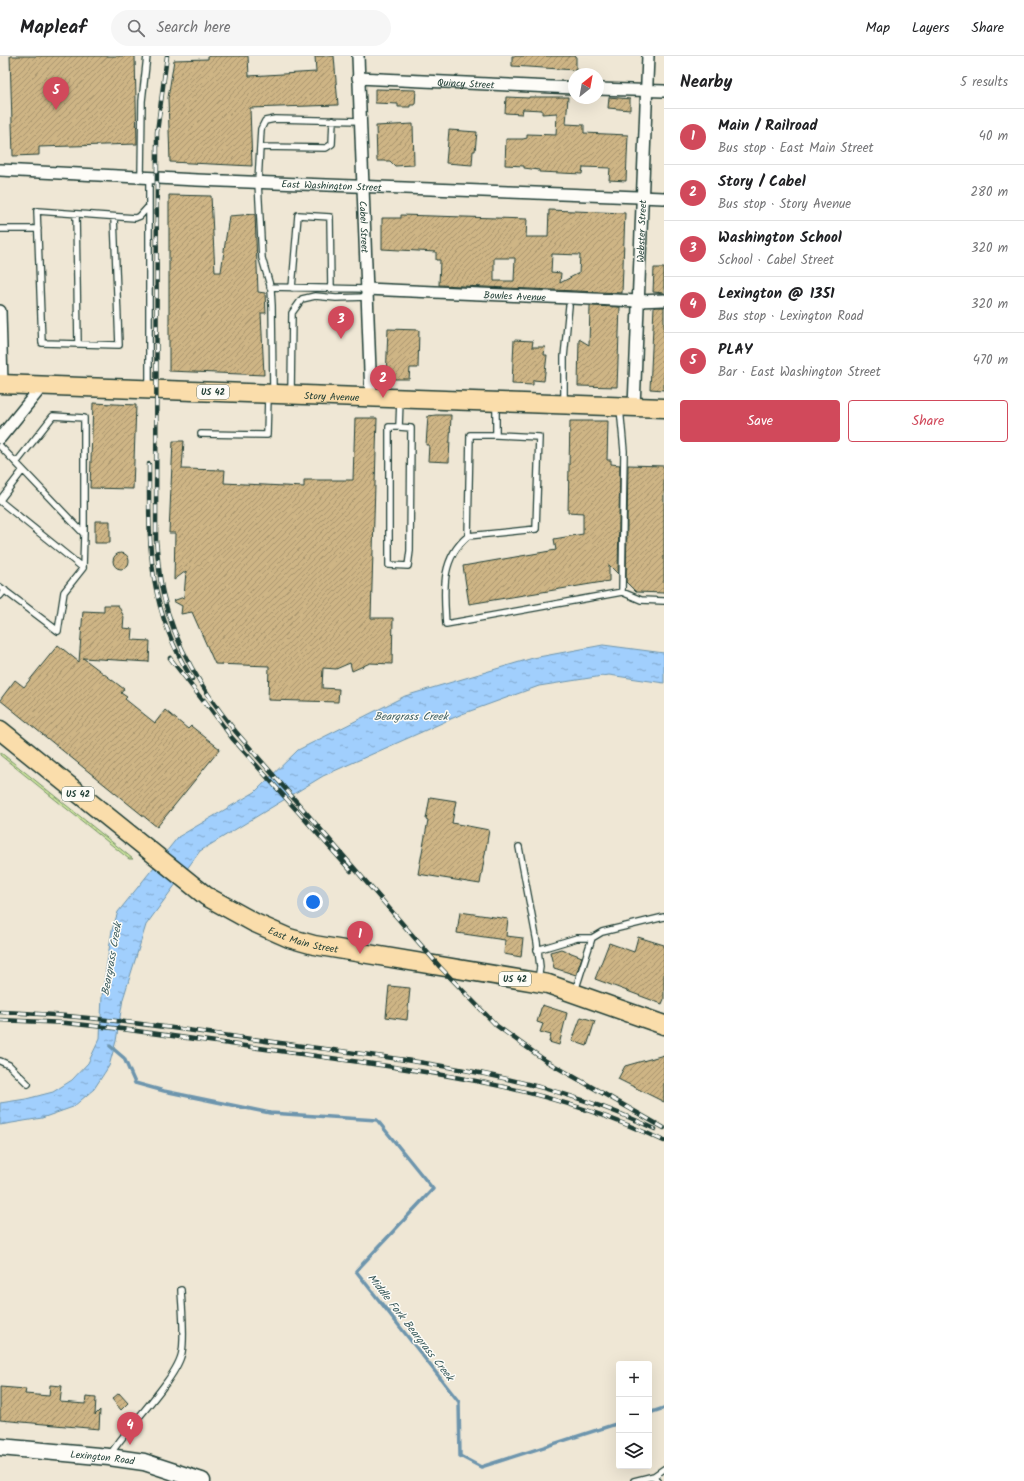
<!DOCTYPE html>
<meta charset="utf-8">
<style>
:root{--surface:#fff;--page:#f6f6f6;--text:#202124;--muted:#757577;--line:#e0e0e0;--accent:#d1495b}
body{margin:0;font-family:Kalam,sans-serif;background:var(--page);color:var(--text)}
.controls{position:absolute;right:12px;bottom:12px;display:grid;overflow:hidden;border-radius:4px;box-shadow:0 4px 16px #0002}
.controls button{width:36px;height:36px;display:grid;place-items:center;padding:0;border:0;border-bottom:1px solid var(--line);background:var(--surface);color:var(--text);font:20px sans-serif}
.compass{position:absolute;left:568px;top:12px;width:36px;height:36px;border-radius:50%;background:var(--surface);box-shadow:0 4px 16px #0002;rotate:31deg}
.you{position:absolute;left:313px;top:846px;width:14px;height:14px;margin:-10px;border:3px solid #fff;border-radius:50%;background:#1a73e8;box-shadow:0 0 0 6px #1a73e833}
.badge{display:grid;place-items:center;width:26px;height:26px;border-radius:50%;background:var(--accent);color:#fff;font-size:13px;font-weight:700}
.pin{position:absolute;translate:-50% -33px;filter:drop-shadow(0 1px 2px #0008)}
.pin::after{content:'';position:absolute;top:21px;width:14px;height:12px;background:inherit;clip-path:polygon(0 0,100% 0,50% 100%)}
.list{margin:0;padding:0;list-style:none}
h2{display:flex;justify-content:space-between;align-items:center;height:52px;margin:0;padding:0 16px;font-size:17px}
h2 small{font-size:13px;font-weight:400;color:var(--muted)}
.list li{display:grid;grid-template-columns:26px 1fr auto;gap:12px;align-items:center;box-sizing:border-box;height:56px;padding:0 16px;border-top:1px solid var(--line)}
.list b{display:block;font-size:15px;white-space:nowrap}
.list p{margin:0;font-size:13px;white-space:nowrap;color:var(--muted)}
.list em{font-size:13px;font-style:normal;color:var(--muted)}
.actions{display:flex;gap:8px;padding:12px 16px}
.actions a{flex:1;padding:9px 0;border:1px solid var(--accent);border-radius:4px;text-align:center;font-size:14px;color:var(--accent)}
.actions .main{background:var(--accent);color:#fff}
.icon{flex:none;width:22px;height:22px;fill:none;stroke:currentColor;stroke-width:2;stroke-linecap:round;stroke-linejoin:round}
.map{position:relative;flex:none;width:664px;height:1425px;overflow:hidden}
header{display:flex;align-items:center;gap:24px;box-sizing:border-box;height:56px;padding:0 20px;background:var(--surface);border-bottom:1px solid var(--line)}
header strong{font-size:19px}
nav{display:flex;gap:22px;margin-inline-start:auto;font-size:14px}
.search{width:280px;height:36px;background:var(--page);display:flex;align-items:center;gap:10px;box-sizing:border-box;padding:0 14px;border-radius:22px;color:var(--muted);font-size:15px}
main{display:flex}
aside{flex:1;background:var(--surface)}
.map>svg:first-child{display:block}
.grass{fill:url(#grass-dots);stroke:#759168}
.water{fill:url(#water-ripples);stroke:#6d95ad}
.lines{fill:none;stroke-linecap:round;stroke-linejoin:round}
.stream{stroke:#6d95ad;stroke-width:3.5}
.building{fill:url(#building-hatch);stroke:#1f3d34;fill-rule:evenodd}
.lane-casing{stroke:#1f3d34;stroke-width:8}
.street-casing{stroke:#1f3d34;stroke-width:14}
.secondary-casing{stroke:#1f3d34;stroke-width:19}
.primary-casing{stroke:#1f3d34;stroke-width:21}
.lane{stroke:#fdfcf7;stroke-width:5.5}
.street{stroke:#fdfcf7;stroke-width:11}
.secondary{stroke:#fdfcf7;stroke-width:16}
.primary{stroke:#faddab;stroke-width:18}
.rail-casing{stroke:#1f3d34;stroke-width:4.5}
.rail{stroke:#fdfcf7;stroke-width:3;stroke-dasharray:9;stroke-linecap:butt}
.labels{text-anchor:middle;stroke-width:3;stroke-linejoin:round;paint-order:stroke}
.shield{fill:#fdfcf7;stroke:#62766e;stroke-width:1}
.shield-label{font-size:9px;font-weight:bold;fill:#1f3d34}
.street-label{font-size:10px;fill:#1f3d34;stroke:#fdfcf7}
.water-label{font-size:11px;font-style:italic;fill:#395a5c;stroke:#fdfcf7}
</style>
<header>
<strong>Mapleaf</strong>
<div class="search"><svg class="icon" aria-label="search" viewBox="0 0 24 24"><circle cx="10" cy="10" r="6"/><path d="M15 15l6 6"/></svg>Search here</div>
<nav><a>Map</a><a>Layers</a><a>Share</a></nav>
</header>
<main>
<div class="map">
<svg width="664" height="1425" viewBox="0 0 664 1425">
<defs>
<pattern id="grass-dots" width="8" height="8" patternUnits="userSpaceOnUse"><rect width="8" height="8" fill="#cbe59c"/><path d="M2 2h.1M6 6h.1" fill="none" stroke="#aec587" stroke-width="1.8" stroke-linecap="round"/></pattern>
<pattern id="water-ripples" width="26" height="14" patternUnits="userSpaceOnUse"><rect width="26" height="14" fill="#a1cffd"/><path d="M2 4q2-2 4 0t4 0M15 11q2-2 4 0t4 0" fill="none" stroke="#83a9ce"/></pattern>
<pattern id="building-hatch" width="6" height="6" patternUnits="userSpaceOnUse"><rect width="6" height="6" fill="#ceb585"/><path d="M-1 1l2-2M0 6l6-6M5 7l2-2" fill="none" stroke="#a7946e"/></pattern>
</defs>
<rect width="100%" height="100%" fill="#efe7d5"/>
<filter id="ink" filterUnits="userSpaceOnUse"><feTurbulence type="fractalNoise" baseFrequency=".025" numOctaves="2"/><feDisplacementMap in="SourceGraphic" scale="8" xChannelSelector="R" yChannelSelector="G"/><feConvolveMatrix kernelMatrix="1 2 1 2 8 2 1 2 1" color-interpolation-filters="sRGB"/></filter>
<g filter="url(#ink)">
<path class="grass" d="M0,696L122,794L133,803H129L0,699Z"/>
<path class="water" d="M603,589L664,597V627L609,619L539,630L462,658L323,720L200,795L146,869L123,943L116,985L109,1010L94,1033L73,1051L42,1062L0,1069V1047L26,1043L53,1036L72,1024L88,1007L100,982L102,940L112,874L118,856L178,781L255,736L298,694L405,640L533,602Z"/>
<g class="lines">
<path class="stream" d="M110,990L124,1002L135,1027L164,1035L270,1057L377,1064L433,1133L356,1215L459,1346L460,1400L481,1411L619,1367
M649,1357L664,1352"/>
</g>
<path class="building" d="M10,0H135L137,88L39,91V99L13,100Z
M208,0H248L249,20L316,16L315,0H334L338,49L250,52L252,110L170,106L168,42L174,4L208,3Z
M512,0H576V14L512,10Z
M375,33L416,34L415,49H410V51H398V48L375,47Z
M506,41L529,42V41H568L566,68L584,69V77L628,79L626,125L609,124L610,112L583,111L582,118L539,116V114L524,112V110L505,109L506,83H523L527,82V78L556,79L557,57L542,58V54L523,53L522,58L505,57Z
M609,41L630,43V54L608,52Z
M413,68L414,109L395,110L390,105H377L376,70Z
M449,74L477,76L475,95H473L472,109L446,107Z
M169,139L211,140L215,216H221L229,160L255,158L258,236L265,237L266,257H261L264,319L169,315Z
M549,154L625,157L622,237L439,229L440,204H436V196L382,193V162H401V159L527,163L526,181H548ZM552,198L580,199L579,217L560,227L561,217L551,216ZM494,202H515L514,225H494Z
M654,212H664V237L653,236Z
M590,250L620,251L617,331L578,330L579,283L589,289Z
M654,251H664V334L650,333Z
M388,273L419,274L418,312H410L409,323H386Z
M514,284L533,285L532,291H545L544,299H547L544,325L533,324V329L512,328Z
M93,347L136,349L133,433L90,432Z
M436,359H451L449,406L428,405L429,389H426L428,360Z
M355,362H377L371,562H393L392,608L370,607L352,615L350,607L336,613L323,612L322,632L339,633L338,646L268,644L269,610L215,608L192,556L181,558L182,550L173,545L184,541L186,515L174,524L175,477H169L173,385H184L182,413L225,414L224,427L304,431V424H353Z
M570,365H608L607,404H611V408L620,409L618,518L609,509V525L469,548L463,510L556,494L554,483L583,478V457L568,456Z
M628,409L664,410V537L636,536L626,526Z
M95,465H110V487H95Z
M113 505a8 8 0 1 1 16 0a8 8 0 1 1-16 0Z
M104,549H118L124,561L123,572L133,573L132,584L150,585L149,606L83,602L124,633L121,637L127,641L125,643L155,667L165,654L188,673L191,670L220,693L157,771L0,644L15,624L24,631L58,589L79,606L83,555L104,556Z
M430,741L456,745L452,767L489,774L480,828L418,818L428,764L426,763Z
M460,856L508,863L506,880L523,882L521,901L504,898L505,884L457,877Z
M638,881L664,889V943L662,948L595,923L609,887L634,896Z
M561,893L582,901L576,919L554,912L550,896Z
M389,930L410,932L407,964L386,961Z
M542,949L567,957L559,989L549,986L551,979L540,976L543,968L537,966Z
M581,961L595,965L587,990L572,985Z
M664,999V1046L618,1023L625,1010Z
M50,1329L62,1330L60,1346L85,1348L86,1341L96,1342L95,1359L100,1354L99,1373L0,1364V1331L26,1333L25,1338L49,1340Z
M119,1337L128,1347L121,1354L112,1343Z"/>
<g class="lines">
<g class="lane-casing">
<path id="lane" d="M260,91L326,92L332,88L333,64
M141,121L142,45L147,0
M149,121V331
M76,158L78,288
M114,161L119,289L42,287L37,155L135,162L140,160L149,150
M0,173H38
M270,231L366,233
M292,232L298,159L330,161L331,233
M273,335L272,250L271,233L262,202L258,126L261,73L265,65L275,63L360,65
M291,336L292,257L302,243L315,240L336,242L367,241
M564,347V301L569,250
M620,352L624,395L622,536
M399,371H389V509L408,510L410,495L411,372L399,371L400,345
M201,378L267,379L268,340
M496,379L539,381L536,473L468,480L470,379H496V349
M0,390L23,414L0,444
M16,407L53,360L84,362V478L23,414
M0,445L83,512
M468,480C440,503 444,535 446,568L622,536L641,544L664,545
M0,531L58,575L64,536L83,512L84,478
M0,540L5,534
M519,791L537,886L540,911L538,924
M592,882L602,876L664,861
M537,894L577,882H592L575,935
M0,1005L9,1009L28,1028
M110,1399C126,1372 178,1322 182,1296C185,1279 182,1253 181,1234
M654,1420L664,1413
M634,1425L654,1420L658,1425"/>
</g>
<g class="street-casing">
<g id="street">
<path id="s1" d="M358,0L371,341"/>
<path id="s2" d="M358,22L574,32"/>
<path d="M598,33L664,35"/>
<path id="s3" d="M0,114L197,124L664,142"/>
<path id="s4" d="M366,233L638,245L664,244"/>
<path d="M0,255L2,328"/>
<path id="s5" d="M634,351L648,0"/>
<path d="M0,382L43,329"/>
</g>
</g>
<g class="secondary-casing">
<g id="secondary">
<path id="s6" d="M0,1391L109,1401L144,1406L202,1425"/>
</g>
</g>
<g class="primary-casing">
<g id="primary">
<path id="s7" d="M0,328L664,352"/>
<path id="s8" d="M0,674L206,840L255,867L289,882L314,889L548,928L664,969"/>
</g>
</g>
<use href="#lane" class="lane"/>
<use href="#street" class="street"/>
<use href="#secondary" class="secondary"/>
<use href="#primary" class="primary"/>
<g class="rail-casing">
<path id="rail" d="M167,0L157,76L156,484C158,502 159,521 163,538C175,591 203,635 236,676L440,911L497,970L546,1005L664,1072
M149,408C149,490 147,551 192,623
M170,602L207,650
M204,644L232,682L351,815
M0,956C94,959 187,974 280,987C407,1004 538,1017 655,1073
M0,964L66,967L122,973C194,983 266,993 338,1003C454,1019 556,1034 664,1085"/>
</g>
<use href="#rail" class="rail"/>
</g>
</g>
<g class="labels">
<g class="shield">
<rect x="197" y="329" width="32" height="14" rx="3"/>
<rect x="62" y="731" width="32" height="14" rx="3"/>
<rect x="499" y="916" width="32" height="14" rx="3"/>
</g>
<g class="shield-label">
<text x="213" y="339">US 42</text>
<text x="78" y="741">US 42</text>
<text x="515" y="926">US 42</text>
</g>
<g class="street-label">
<text dy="4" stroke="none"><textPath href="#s2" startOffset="108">Quincy Street</textPath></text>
<text dy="4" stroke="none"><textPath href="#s3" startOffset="332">East Washington Street</textPath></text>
<text dy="4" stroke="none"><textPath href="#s1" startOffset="171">Cabel Street</textPath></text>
<text dy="4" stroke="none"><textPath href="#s5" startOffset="176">Webster Street</textPath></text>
<text dy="4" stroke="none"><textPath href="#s4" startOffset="149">Bowles Avenue</textPath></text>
<text dy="4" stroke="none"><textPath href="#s7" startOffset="332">Story Avenue</textPath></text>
<text dy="4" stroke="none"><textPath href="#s8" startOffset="372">East Main Street</textPath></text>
<text dy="4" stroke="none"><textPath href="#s6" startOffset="103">Lexington Road</textPath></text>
</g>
<g class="water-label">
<text x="411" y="664">Beargrass Creek</text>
<text transform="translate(111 903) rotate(-80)" y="4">Beargrass Creek</text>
<text transform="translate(411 1271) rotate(52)" y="4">Middle Fork Beargrass Creek</text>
</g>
</g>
</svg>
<div class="controls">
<button>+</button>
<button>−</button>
<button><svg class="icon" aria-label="layers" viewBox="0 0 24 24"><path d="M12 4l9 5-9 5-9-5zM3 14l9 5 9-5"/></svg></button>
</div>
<svg class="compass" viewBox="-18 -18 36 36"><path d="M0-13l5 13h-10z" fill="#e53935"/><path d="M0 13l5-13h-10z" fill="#757577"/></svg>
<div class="you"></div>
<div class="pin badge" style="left:360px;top:898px">1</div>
<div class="pin badge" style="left:383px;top:342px">2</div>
<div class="pin badge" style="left:341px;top:283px">3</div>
<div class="pin badge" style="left:130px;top:1389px">4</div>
<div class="pin badge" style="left:56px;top:54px">5</div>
</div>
<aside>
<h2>Nearby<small>5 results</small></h2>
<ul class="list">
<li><span class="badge">1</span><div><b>Main / Railroad</b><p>Bus stop · East Main Street</p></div><em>40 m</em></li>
<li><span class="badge">2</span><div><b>Story / Cabel</b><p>Bus stop · Story Avenue</p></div><em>280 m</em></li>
<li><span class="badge">3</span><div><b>Washington School</b><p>School · Cabel Street</p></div><em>320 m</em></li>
<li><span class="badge">4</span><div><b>Lexington @ 1351</b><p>Bus stop · Lexington Road</p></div><em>320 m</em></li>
<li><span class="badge">5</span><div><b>PLAY</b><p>Bar · East Washington Street</p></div><em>470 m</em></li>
</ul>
<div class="actions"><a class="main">Save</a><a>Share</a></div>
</aside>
</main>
